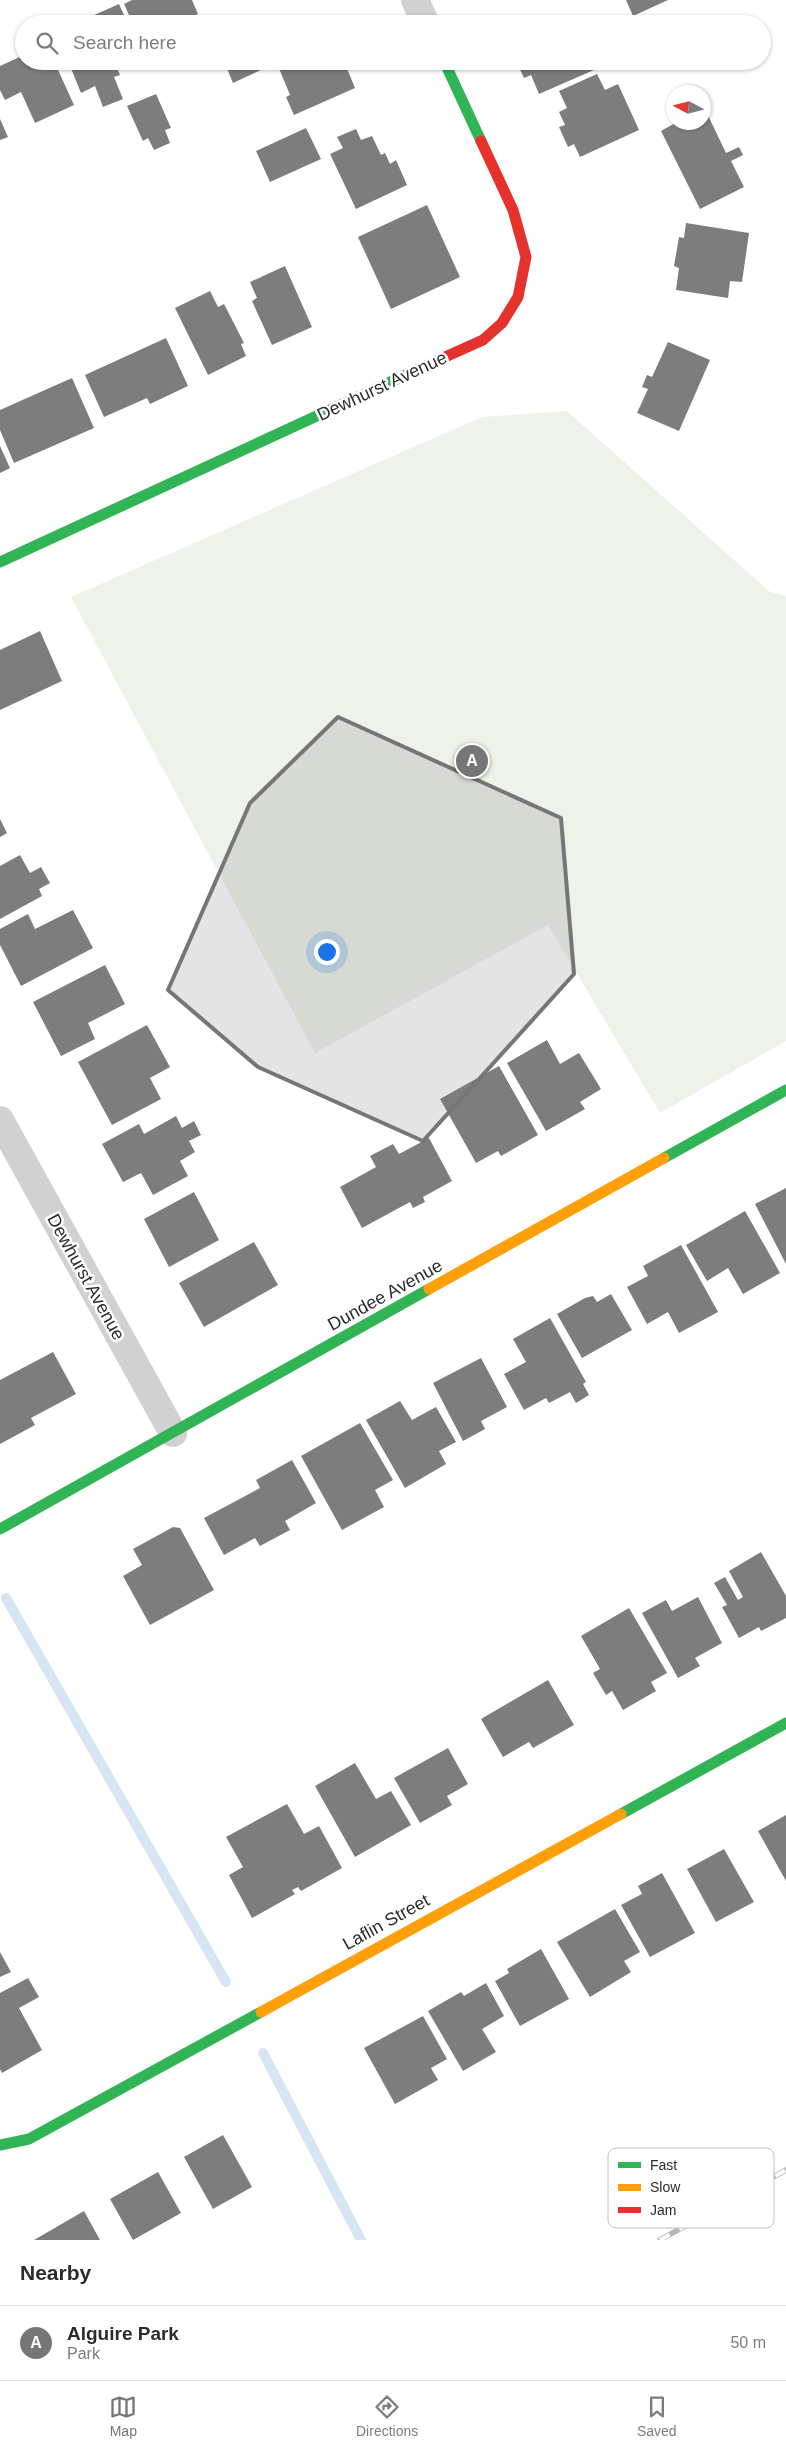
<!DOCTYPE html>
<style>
:root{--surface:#fff;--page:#f7f7f7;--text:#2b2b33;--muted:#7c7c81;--line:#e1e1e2;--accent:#767676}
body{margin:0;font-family:Arial,sans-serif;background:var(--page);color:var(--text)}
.compass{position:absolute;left:666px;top:85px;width:45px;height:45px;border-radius:50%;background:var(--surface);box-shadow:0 1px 4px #0004;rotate:277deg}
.you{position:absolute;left:326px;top:951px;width:18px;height:18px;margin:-12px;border:4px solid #fff;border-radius:50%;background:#1a73e8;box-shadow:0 0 0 8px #1a73e833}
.badge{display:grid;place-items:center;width:32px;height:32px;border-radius:50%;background:var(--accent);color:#fff;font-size:16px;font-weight:700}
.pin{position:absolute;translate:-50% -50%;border:2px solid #fff;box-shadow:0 1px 5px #0006}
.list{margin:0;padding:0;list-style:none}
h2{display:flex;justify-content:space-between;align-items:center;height:65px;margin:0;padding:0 20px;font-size:21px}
h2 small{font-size:16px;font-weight:400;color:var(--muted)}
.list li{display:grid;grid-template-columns:32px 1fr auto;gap:15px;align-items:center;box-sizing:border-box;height:75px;padding:0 20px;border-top:1px solid var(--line)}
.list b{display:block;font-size:19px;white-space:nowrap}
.list p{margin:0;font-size:16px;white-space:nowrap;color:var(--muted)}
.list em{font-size:16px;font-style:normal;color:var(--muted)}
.icon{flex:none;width:28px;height:28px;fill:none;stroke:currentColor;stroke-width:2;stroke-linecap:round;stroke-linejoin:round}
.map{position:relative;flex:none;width:786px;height:2240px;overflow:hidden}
.search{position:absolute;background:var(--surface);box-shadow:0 1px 4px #0004;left:15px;right:15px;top:15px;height:55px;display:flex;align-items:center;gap:12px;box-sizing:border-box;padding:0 18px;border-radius:28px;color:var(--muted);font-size:19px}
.sheet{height:140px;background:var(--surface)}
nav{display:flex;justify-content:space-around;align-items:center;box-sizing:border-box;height:70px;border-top:1px solid var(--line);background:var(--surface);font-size:14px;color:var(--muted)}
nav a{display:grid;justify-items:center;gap:2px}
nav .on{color:var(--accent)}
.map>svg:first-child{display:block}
.green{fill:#eef3ea}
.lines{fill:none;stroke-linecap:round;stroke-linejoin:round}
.stream{stroke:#d6e5f1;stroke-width:10}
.building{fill:#7d7d7d}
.street{stroke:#d1d1d1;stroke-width:28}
.fast{stroke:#30b455;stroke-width:11}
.slow{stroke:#ff9f0a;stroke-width:11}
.jam{stroke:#e5322d;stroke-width:11}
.rail-casing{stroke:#b8b8b8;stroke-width:5.5}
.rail{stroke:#fff;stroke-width:4;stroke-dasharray:11;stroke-linecap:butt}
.marked{fill:#767676;fill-opacity:0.2;stroke:#767676;stroke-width:4;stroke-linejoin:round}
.labels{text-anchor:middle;stroke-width:5;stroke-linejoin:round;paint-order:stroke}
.street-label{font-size:18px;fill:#2c2c2c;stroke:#fff}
.key{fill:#fff;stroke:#c0c0c0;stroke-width:1}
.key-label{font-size:14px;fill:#2c2c2c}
</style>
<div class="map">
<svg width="786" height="2240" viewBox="0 0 786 2240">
<rect width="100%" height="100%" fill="#fff"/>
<path class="green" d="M567,411L770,592L786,596V1041L660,1113L548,925L315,1053L71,597L482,417Z"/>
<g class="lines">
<path class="stream" d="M6,1598L226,1982
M263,2053L361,2240"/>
</g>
<path class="building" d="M132,0H192L198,14L177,24H133L124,4Z
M626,0H668L633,16Z
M119,4L128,24H74Z
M24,55V61H54L74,105L35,123L21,92L5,100L0,90V66Z
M68,61H114L120,75L114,77L123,99L103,107L95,86L81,93Z
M224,61H275L276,63L233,83Z
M282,61H344L355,88L294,115L286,97L290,95L278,66L283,64Z
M516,61H590L594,70L539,94L531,75L524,78Z
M597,74L605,90L618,84L639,130L580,157L574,144L568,147L559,127L565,125L559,112L567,108L559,91Z
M156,94L171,128L165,130L170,143L154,150L148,138L143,141L127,106Z
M704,107L726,153L739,147L743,155L731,161L744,187L700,209L661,131L677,122H704Z
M0,119L8,137L0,140Z
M306,128L321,159L270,182L256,151Z
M356,129L361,140L372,136L381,155L385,153L390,164L396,160L407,185L356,209L330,154L343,148L337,137Z
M427,205L460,277L391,309L358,237Z
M686,223L749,233L742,282L730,281L728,298L676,290L679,268L674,266L679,237L684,238Z
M285,266L312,327L272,345L252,301L257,298L250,282Z
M210,291L218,307L224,304L244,343L241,344L246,356L208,375L175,308Z
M166,338L188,386L150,404L147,398L104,417L85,375Z
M668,342L710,360L679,431L637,413L648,389L642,387L647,375L652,377Z
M72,378L94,428L14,463L0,430V410Z
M0,446L10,468L0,473Z
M40,631L62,681L0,710V650Z
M0,819L7,833L0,837Z
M20,855L30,873L41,867L50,883L39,889L42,896L0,919V866Z
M73,910L93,948L21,986L0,945V929L28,914L35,929Z
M105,965L125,1004L88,1023L95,1039L61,1056L33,1002Z
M147,1025L170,1067L150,1078L161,1099L112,1125L78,1062Z
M547,1040L560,1064L579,1053L601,1089L580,1102L585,1109L546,1131L507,1063Z
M499,1066L538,1135L501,1156L498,1151L476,1163L440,1099Z
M176,1116L182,1128L194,1121L201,1135L189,1141L195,1152L180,1161L188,1176L153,1195L141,1173L123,1182L102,1144L139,1124L144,1134Z
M429,1138L452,1181L423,1197L425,1202L413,1208L410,1202L362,1228L340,1187L376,1167L370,1156L393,1144L399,1154Z
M786,1188V1264L755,1204Z
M194,1192L219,1240L169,1267L144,1219Z
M745,1211L780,1273L743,1294L728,1268L707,1281L686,1245Z
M254,1242L278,1285L204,1327L179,1283Z
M681,1245L718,1312L679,1333L668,1312L647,1324L627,1287L648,1276L643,1266Z
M611,1294L632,1330L582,1358L557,1314L585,1298L593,1296L597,1302Z
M550,1318L586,1382L583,1384L589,1395L576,1403L570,1392L549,1403L546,1398L524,1410L504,1374L526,1362L513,1339Z
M53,1352L76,1394L31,1418L35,1425L0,1444V1380Z
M481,1358L507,1407L481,1421L485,1429L463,1441L433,1383Z
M400,1401L412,1420L436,1407L456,1442L439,1451L446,1464L405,1488L366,1420Z
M360,1423L393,1480L375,1490L384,1507L342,1530L301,1456Z
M292,1460L316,1503L285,1521L290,1530L260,1546L255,1538L224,1555L204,1518L260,1488L256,1480Z
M173,1527L180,1528L214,1590L150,1625L123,1576L142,1565L133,1549Z
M761,1552L786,1596V1618L761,1631L759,1627L739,1638L722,1607L727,1605L714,1583L725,1577L738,1600L743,1597L729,1571Z
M698,1597L722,1643L695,1658L700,1666L678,1678L642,1613L666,1600L672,1611Z
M629,1608L667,1673L651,1682L656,1691L623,1710L612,1691L606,1695L593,1673L600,1669L581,1636Z
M548,1680L574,1725L533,1748L529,1742L503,1757L481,1719Z
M448,1748L468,1784L447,1796L452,1805L420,1823L394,1778Z
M355,1763L376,1799L391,1791L411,1825L355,1857L315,1786Z
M287,1804L304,1834L319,1826L342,1868L301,1891L298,1887L292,1890L295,1894L252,1918L229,1875L243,1867L226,1837Z
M786,1815V1881L758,1831Z
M724,1849L754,1902L716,1922L687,1869Z
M662,1873L695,1933L650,1957L621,1905L642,1894L638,1886Z
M615,1909L640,1952L624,1961L631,1972L590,1997L557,1942Z
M541,1949L569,1999L520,2026L495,1981L509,1973L507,1969Z
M0,1952L11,1972L0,1977Z
M28,1978L39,1997L19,2008L42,2050L2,2073L0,2069V1993Z
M486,1983L504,2016L482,2029L496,2052L463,2071L428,2011L461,1992L464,1996Z
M423,2016L447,2059L431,2068L438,2080L395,2104L364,2048Z
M223,2135L252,2187L213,2209L184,2157Z
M158,2172L181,2213L133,2240L110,2199Z
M84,2211L100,2240H34Z"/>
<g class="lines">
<path class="street" d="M415,0L426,24
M0,1120L173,1433"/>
<path class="fast" d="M444,61L481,141
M0,562L425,366
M664,1158L786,1090
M0,1529L429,1289
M621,1814L786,1723
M0,2145L29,2139L261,2012"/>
<path class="slow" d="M429,1289L664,1158
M261,2012L621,1814"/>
<path class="jam" d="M425,366L483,340L502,323L518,297L526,257L513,210L481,141"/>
<g class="rail-casing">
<path id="rail" d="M660,2240L786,2170"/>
</g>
<use href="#rail" class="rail"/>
</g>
<path class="marked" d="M338,717L561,818L574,974L423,1141L258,1067L168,990L250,803Z"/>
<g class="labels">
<g class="street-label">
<text transform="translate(382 386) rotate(-25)" y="6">Dewhurst Avenue</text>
<text transform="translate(86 1277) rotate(61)" y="6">Dewhurst Avenue</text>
<text transform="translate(385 1295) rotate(-29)" y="6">Dundee Avenue</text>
<text transform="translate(386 1922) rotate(-29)" y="6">Laflin Street</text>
</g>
</g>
<rect x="608" y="2148" width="166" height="80" rx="8" class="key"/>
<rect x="618" y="2162" width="23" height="6" fill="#30b455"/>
<rect x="618" y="2184" width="23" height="7" fill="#ff9f0a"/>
<rect x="618" y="2207" width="23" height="6" fill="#e5322d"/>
<g class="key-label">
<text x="650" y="2170">Fast</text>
<text x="650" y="2192">Slow</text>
<text x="650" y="2215">Jam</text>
</g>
</svg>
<svg class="compass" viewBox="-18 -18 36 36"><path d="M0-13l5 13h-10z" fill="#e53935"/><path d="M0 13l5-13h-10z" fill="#7c7c81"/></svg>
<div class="you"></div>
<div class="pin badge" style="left:472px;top:761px">A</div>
<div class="search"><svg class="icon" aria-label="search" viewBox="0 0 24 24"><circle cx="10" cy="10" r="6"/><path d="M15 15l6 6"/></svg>Search here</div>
</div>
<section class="sheet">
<h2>Nearby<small></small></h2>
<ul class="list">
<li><span class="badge">A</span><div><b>Alguire Park</b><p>Park</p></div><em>50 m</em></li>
</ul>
</section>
<nav>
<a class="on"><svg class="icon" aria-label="map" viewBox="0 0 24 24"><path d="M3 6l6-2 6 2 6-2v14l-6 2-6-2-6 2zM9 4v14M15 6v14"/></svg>Map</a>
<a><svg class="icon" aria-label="directions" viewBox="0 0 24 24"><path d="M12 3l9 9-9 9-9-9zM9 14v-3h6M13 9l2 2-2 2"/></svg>Directions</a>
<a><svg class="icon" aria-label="saved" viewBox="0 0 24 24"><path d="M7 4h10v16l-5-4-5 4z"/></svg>Saved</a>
</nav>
